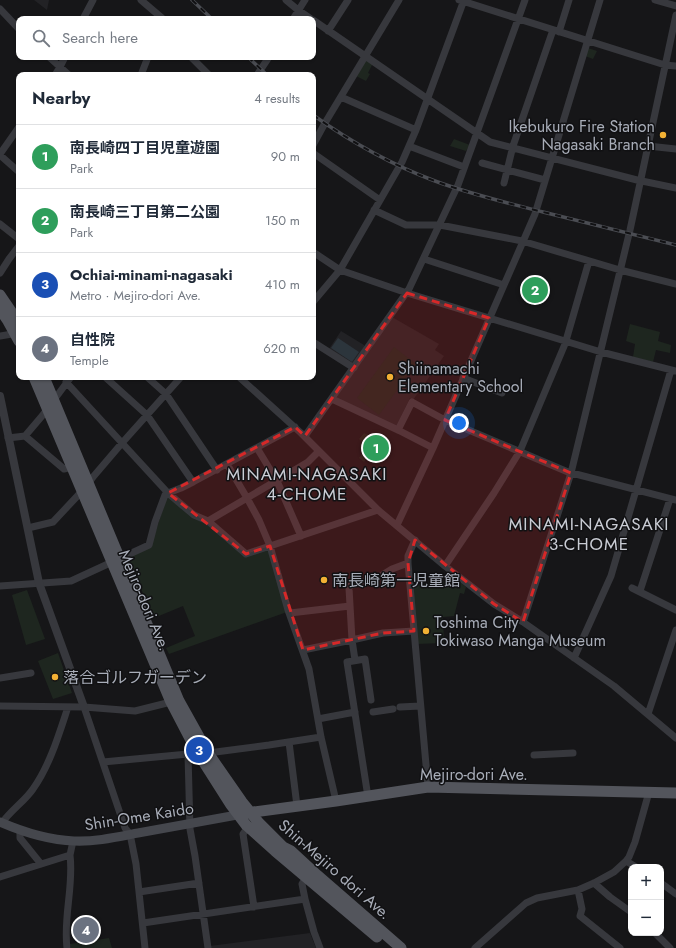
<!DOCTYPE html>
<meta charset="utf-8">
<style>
:root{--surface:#fff;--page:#f2f2f3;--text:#1f2937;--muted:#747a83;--line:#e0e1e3;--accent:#7e6636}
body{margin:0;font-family:Jost,"Noto Sans JP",sans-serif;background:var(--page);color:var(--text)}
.controls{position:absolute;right:12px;bottom:12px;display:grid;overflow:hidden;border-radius:8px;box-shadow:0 1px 3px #0004}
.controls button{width:36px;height:36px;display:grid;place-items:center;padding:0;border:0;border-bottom:1px solid var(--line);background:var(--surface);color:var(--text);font:20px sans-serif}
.you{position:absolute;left:459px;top:423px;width:14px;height:14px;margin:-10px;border:3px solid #fff;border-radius:50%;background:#1a73e8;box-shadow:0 0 0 6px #1a73e833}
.badge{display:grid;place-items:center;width:26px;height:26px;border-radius:50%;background:var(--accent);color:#fff;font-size:13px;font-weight:700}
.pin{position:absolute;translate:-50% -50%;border:2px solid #fff;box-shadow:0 1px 4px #0006}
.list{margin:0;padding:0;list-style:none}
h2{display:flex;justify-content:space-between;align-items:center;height:52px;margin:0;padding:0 16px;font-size:17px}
h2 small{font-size:13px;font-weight:400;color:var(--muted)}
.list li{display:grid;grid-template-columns:26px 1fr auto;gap:12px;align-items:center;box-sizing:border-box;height:64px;padding:0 16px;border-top:1px solid var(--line)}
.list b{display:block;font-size:15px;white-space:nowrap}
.list p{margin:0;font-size:13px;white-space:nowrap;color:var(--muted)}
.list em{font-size:13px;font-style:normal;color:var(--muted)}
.icon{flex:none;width:22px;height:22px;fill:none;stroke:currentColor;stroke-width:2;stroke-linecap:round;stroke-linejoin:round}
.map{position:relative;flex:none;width:676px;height:948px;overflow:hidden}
.search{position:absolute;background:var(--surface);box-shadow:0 1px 3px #0004;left:16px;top:16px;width:300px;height:44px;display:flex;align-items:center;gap:10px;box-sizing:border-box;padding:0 14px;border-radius:8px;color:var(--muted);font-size:15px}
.panel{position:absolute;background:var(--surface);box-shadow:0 1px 3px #0004;left:16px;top:72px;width:300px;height:308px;border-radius:8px}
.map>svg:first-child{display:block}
.built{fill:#222225}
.green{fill:#1e261f}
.water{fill:#2c353c}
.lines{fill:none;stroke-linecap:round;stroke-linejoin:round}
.minor{stroke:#37383d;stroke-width:7}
.tertiary{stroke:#37383d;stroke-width:8}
.secondary{stroke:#45474d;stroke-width:9}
.primary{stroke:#53555c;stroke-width:11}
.rail-casing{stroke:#4a4c52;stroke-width:3.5}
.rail{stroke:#111113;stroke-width:2;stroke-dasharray:6;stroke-linecap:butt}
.marked{fill:#d62828;fill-opacity:0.2;stroke:#d62828;stroke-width:3;stroke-dasharray:8 5;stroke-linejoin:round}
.poi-dot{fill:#f2b134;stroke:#111113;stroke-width:1.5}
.labels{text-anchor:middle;stroke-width:3;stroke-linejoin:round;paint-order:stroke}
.poi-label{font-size:16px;fill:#a8adb8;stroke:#111113;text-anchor:start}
.street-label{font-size:16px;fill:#a8adb8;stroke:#111113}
.neighbourhood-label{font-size:17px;letter-spacing:1px;fill:#c9ccd4;stroke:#111113}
</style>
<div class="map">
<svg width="676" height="948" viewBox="0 0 676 948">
<rect width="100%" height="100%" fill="#161618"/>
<path class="built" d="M34,0H49L47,10Z
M392,317L439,344L435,350L444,356L413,400L410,398L396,427L336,398Z
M341,331L364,345V349L353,365L329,349Z
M310,933L316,948H211L210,946Z"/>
<path class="green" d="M588,48L597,51L593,59L585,56Z
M365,60L373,63L368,73L370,74L366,81L356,76Z
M454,139L470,145L466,151L450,146Z
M529,275L549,282L541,305L521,297Z
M630,324L660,332L658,341L671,345L670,353L656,350L653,362L633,357L635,344L626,341Z
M394,347L416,364L379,415L357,398Z
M364,433L389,445L383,457L371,451L364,462L359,458L367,446L359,439Z
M167,496L210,524L245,556L266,550L269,552L287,612L169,654L166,648L195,636L183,606L154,618L127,557L151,546Z
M451,574L466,587L464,594L460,593L454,616L443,617L444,643L416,644L413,584L443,583Z
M27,590L45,639L26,645L12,595Z
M58,653L72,693L53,699L38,661Z
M109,938L112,948H71L70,944Z"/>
<path class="water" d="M338,338L359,352L352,362L331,348Z"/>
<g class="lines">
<path class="minor" d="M141,0L162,18V19
M286,0L298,10L311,19
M459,0L665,65L676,66
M655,0L676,6
M0,9L19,29
M83,19L93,0
M293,19L305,0
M313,20L490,142L637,180L676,188
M328,31L348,0
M559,32L569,0
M49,57L69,75
M191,57L209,75
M55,75L60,67L65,57
M141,75L148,57
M257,75L269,57
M341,97L416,130
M313,145L325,123L399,0
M409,146L464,167
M648,146L676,149
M313,153L380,200
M0,154L19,127
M0,155L19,172
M482,163L545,180
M504,183L513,146L553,30
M374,210L406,225H440L522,241L620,270L676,284
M0,224L19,239
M313,252L340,270L407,293L601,352L676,371
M424,259L504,285
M0,273L9,259L19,246
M313,302L340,270L402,162L416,130L464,0
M0,336L18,333
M313,342L354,368
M105,377L147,415L193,482
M147,377L166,394L217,470
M239,377L301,433L378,510L445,566L494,604L523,622L614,686L676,738
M463,378L502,393
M66,382L168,493L182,505L194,515L208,521L246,554L378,510
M332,399L398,430L433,448
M398,430L412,402L445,420L568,472L676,500
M25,436L64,469L72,467
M305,436L409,289L458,185L525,0
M8,438L25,436L42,416L71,377
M257,448L277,481L301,536
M227,464L247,498L259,520L270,546L288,610L309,669L321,737L336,801
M208,521L298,468L308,462L319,451
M397,525L433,448L535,214L600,0
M28,528L53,522L83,490L93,477L122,443L181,377
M415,540L408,556V563L428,787
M445,566L494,493L520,451L565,344L589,261
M0,586L71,581L149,545L155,522L165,495L168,493L181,488L193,482L295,427
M632,588L676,610
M640,591L670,499
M290,613L350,606
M523,622L571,473L630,230L676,15
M303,650L352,640L383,633L414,631
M574,658L611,576L671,370
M355,660L352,640L349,588L351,585L376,579L392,569L408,563
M0,678L31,673
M0,706L84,707L135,711L171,702
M84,707L125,828L130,834L136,864L145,948
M400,707L420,706
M373,712L393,709
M648,714L676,630
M318,719L355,712
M289,742L297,806
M208,753L269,745L321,737
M188,754L190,829L195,856L208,948
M534,755L573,753
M103,762L188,754L192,753
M368,797L347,662L365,659L371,700
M2,823C11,810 25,801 33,789C50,765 59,734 68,707
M248,827L243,834L254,907
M20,830V838L41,864
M626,861L636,867
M0,877L70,855L73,841
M306,877L302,884L305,899L314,932L320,948
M594,883L610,897L631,912
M661,883L676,894
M578,890L582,909L580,916L620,948
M139,892L199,883
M143,923L305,899
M655,933L670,948
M67,948C63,917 74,886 70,855
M475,948L526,903L537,898L578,890L594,883L614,872L626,861L629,857L635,842L649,792"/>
<path class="tertiary" d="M0,396L39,583L84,707"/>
<path class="secondary" d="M0,822C23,832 48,840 74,841C95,842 117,837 138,833C171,827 204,821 237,815"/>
<path class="primary" d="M0,295L19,323
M0,309L8,321L19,341
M34,377L171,702L196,750L231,805L246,825L275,851L377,937
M44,377L179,701L208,753L242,802L259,823L283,847L291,851L317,875L401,948
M246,813L336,801L428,787L676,793"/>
<g class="rail-casing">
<path id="rail" d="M192,0L212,19
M248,57L267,75
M313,115C351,142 392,165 435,181C470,194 507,203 543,212C588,223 632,234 676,245"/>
</g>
<use href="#rail" class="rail"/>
</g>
<path class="marked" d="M407,293L489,318L445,420L571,473L523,622L494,604L415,540L408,563L414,631L383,633L303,650L270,546L246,554L168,493L295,427L305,436Z"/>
<g class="poi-dot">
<circle cx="663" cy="135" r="4"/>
<circle cx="390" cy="377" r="4"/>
<circle cx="324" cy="580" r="4"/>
<circle cx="426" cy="631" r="4"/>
<circle cx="55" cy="677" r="4"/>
</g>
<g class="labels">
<g class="poi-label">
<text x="655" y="132" text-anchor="end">Ikebukuro Fire Station<tspan x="655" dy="18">Nagasaki Branch</tspan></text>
<text x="398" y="374">Shiinamachi<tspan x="398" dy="18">Elementary School</tspan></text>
<text x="332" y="586">南長崎第一児童館</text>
<text x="434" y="628">Toshima City<tspan x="434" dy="18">Tokiwaso Manga Museum</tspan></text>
<text x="63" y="683">落合ゴルフガーデン</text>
</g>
<g class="street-label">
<text transform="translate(145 600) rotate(67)" y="6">Mejiro-dori Ave.</text>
<text x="474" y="780">Mejiro-dori Ave.</text>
<text transform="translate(139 816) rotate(-9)" y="6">Shin-Ome Kaido</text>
<text transform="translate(335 869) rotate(41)" y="6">Shin-Mejiro dori Ave.</text>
</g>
<g class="neighbourhood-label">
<text x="307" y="480">MINAMI-NAGASAKI<tspan x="307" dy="20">4-CHOME</tspan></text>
<text x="589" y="530">MINAMI-NAGASAKI<tspan x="589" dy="20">3-CHOME</tspan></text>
</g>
</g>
</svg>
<div class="controls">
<button>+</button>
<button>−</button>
</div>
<div class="you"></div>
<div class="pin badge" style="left:376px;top:448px;background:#2e9e5b">1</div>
<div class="pin badge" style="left:535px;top:290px;background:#2e9e5b">2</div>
<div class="pin badge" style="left:199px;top:750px;background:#1a4fb4">3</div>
<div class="pin badge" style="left:86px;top:930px;background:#6b7280">4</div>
<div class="search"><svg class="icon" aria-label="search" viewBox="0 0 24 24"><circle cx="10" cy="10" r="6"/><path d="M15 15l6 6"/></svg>Search here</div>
<section class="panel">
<h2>Nearby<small>4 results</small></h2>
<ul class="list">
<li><span class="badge" style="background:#2e9e5b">1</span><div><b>南長崎四丁目児童遊園</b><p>Park</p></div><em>90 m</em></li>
<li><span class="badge" style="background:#2e9e5b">2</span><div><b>南長崎三丁目第二公園</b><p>Park</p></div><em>150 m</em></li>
<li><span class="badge" style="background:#1a4fb4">3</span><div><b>Ochiai-minami-nagasaki</b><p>Metro · Mejiro-dori Ave.</p></div><em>410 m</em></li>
<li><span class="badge" style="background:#6b7280">4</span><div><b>自性院</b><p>Temple</p></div><em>620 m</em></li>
</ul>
</section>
</div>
